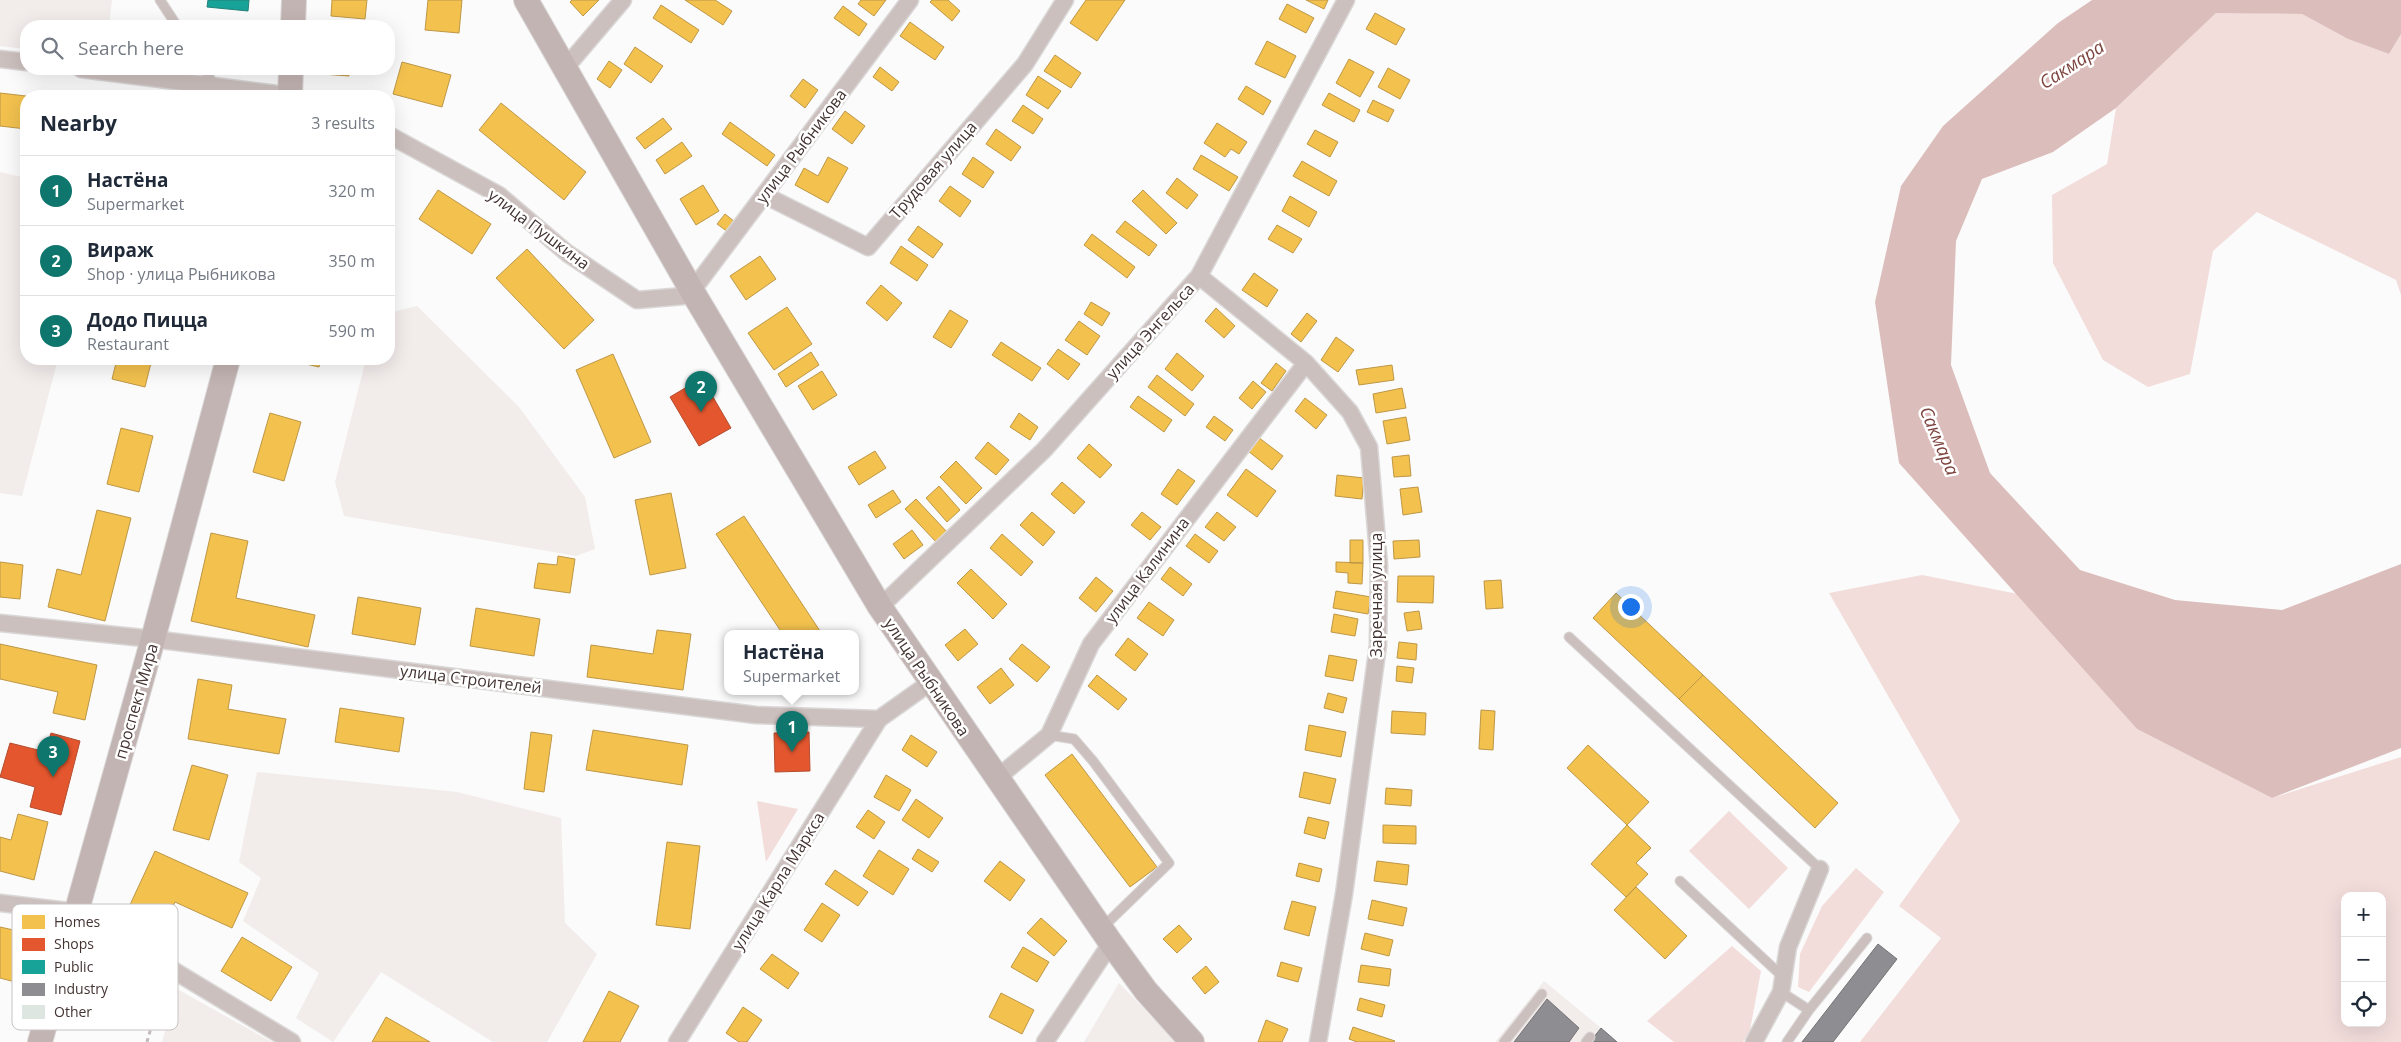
<!DOCTYPE html>
<meta charset="utf-8">
<style>
:root{--surface:#fff;--page:#f6f6f7;--text:#1f2937;--muted:#747a83;--line:#e0e1e3;--accent:#0f766e}
body{margin:0;font-family:"Open Sans",sans-serif;background:var(--page);color:var(--text)}
.controls{position:absolute;right:15px;bottom:15px;display:grid;overflow:hidden;border-radius:10px;box-shadow:0 5px 20px #0002}
.controls button{width:45px;height:45px;display:grid;place-items:center;padding:0;border:0;border-bottom:1px solid var(--line);background:var(--surface);color:var(--text);font:25px sans-serif}
.you{position:absolute;left:1630px;top:606px;width:18px;height:18px;margin:-12px;border:4px solid #fff;border-radius:50%;background:#1a73e8;box-shadow:0 0 0 8px #1a73e833}
.badge{display:grid;place-items:center;width:32px;height:32px;border-radius:50%;background:var(--accent);color:#fff;font-size:16px;font-weight:700}
.pin{position:absolute;translate:-50% -41px;filter:drop-shadow(0 1px 2px #0008)}
.pin::after{content:'';position:absolute;top:26px;width:18px;height:15px;background:inherit;clip-path:polygon(0 0,100% 0,50% 100%)}
.popup{position:absolute;left:724px;top:630px;width:135px;height:65px;box-sizing:border-box;display:grid;place-content:center;border-radius:10px;background:var(--surface);filter:drop-shadow(0 1px 4px #0005);font-size:16px;white-space:nowrap;color:var(--muted)}
.popup b{font-size:19px;color:var(--text)}
.popup::after{content:'';position:absolute;left:50%;top:100%;margin-left:-10px;border:10px solid transparent;border-top-color:var(--surface)}
.list{margin:0;padding:0;list-style:none}
h2{display:flex;justify-content:space-between;align-items:center;height:65px;margin:0;padding:0 20px;font-size:21px}
h2 small{font-size:16px;font-weight:400;color:var(--muted)}
.list li{display:grid;grid-template-columns:32px 1fr auto;gap:15px;align-items:center;box-sizing:border-box;height:70px;padding:0 20px;border-top:1px solid var(--line)}
.list b{display:block;font-size:19px;white-space:nowrap}
.list p{margin:0;font-size:16px;white-space:nowrap;color:var(--muted)}
.list em{font-size:16px;font-style:normal;color:var(--muted)}
.icon{flex:none;width:28px;height:28px;fill:none;stroke:currentColor;stroke-width:2;stroke-linecap:round;stroke-linejoin:round}
.map{position:relative;flex:none;width:2401px;height:1042px;overflow:hidden}
.search{position:absolute;background:var(--surface);box-shadow:0 5px 20px #0002;left:20px;top:20px;width:375px;height:55px;display:flex;align-items:center;gap:12px;box-sizing:border-box;padding:0 18px;border-radius:20px;color:var(--muted);font-size:19px}
.panel{position:absolute;background:var(--surface);box-shadow:0 5px 20px #0002;left:20px;top:90px;width:375px;height:275px;border-radius:20px}
.map>svg:first-child{display:block}
.built{fill:#f2eceb}
.green{fill:#f2dddb;fill-rule:evenodd}
.water{fill:#dbbebb}
.homes{fill:#f2c14e;stroke:#be9746}
.shops{fill:#e4572e;stroke:#b44c2f}
.public{fill:#17a398;stroke:#248279}
.industry{fill:#8d8d92;stroke:#777275}
.lines{fill:none;stroke-linecap:round;stroke-linejoin:round}
.lane-casing{stroke:#dad7d7;stroke-width:11}
.street-casing{stroke:#dad7d7;stroke-width:19}
.secondary-casing{stroke:#dad7d7;stroke-width:26}
.path{stroke:#c3baba;stroke-width:3;stroke-dasharray:4 4;stroke-linecap:butt}
.lane{stroke:#ccc0be;stroke-width:9}
.street{stroke:#ccc0be;stroke-width:16}
.secondary{stroke:#c2b4b2;stroke-width:24}
.labels{text-anchor:middle;stroke-width:5;stroke-linejoin:round;paint-order:stroke}
.street-label{font-size:16px;fill:#433432;stroke:#fff}
.water-label{font-size:18px;font-style:italic;fill:#7d443f;stroke:#fff}
.key{fill:#fff;stroke:#c7c2c2;stroke-width:1}
.key-label{font-size:14px;fill:#433432}
</style>
<div class="map">
<svg width="2401" height="1042" viewBox="0 0 2401 1042">
<rect width="100%" height="100%" fill="#fbfbfb"/>
<path class="built" d="M0,0H112L109,26H26V49L0,46Z
M0,172L26,178V359H58L22,496L0,493Z
M417,306L519,407L585,497L595,549L576,556L344,516L335,482L366,359H389V313Z
M257,772L457,792L561,818L565,923L597,954L547,1042H493L381,972L333,1042L296,1018L319,973L243,921L261,878L239,862Z
M1544,981L1618,1042H1495Z
M1119,983L1176,1042H1084Z
M177,989L272,1042H162Z"/>
<path class="green" d="M2217,12L2302,14L2348,39L2389,54L2401,34V295L2396,280L2257,212L2213,251L2190,374L2148,387L2103,360L2053,263L2052,195L2107,164L2116,108Z
M1922,575L2018,594L2137,729L2272,798L2401,757V1042H1860L1941,938L1899,906L1960,821L1829,593ZM2345,896H2382V1023H2345Z
M757,801L798,809L766,862Z
M1729,811L1788,868L1749,909L1689,851Z
M1856,868L1884,892L1809,992L1798,987L1800,954L1822,906Z
M1732,946L1761,971L1750,1030L1743,1042H1674L1647,1021Z"/>
<path class="water" d="M2092,0H2401V34L2389,54L2348,39L2302,14L2216,13L2116,108L2053,152L1982,179L1956,241L1951,365L1990,473L2080,570L2175,600L2282,610L2401,564V748L2272,798L2137,729L1899,463L1875,302L1901,186L1943,126L2058,23Z"/>
<path class="homes" d="M332,0H367L365,19L331,16Z
M428,0H462L459,33L425,30Z
M572,0H599L583,16L570,2Z
M685,0H715L732,11L723,25Z
M861,0H886L874,16L858,4Z
M932,0H948L960,11L952,21L930,2Z
M1086,0H1125L1097,41L1070,23Z
M1306,0H1328L1324,9Z
M1287,4L1314,18L1306,33L1279,19Z
M661,5L699,30L691,43L653,18Z
M843,6L867,24L859,36L834,18Z
M1375,13L1405,29L1396,45L1366,29Z
M910,22L944,47L935,60L900,36Z
M1267,41L1296,56L1285,78L1255,64Z
M635,47L663,66L651,83L624,64Z
M1055,55L1081,73L1071,88L1044,71Z
M1349,59L1374,72L1360,97L1336,83Z
M609,61L622,70L610,88L597,79Z
M402,62L451,75L442,107L393,94Z
M880,67L899,82L892,91L873,77Z
M1388,68L1410,80L1400,99L1378,87Z
M322,69H349V76L322,74Z
M1038,76L1061,91L1048,109L1026,95Z
M803,79L818,90L805,108L790,96Z
M1246,86L1271,101L1263,115L1238,99Z
M0,93L26,96V129L0,126Z
M1329,93L1360,110L1354,122L1322,105Z
M1373,100L1394,110L1388,122L1367,112Z
M501,103L586,172L564,200L479,130Z
M1023,105L1043,119L1033,134L1012,121Z
M845,111L865,126L852,144L832,129Z
M663,118L672,129L645,149L636,138Z
M730,122L775,155L767,166L722,134Z
M1217,123L1247,142L1239,154L1231,149L1225,157L1204,143Z
M996,129L1021,147L1011,161L986,144Z
M1315,130L1338,142L1330,157L1307,144Z
M682,142L692,156L665,174L656,160Z
M1201,155L1238,177L1229,191L1193,169Z
M828,157L848,168L828,203L795,185L804,168L818,176Z
M973,157L994,172L983,188L962,174Z
M1302,161L1337,181L1329,196L1293,176Z
M1177,178L1198,195L1187,209L1166,193Z
M703,185L719,211L696,225L680,199Z
M950,186L971,201L960,217L939,201Z
M438,190L491,224L472,254L419,219Z
M1143,190L1177,223L1166,234L1132,201Z
M1290,196L1317,212L1309,227L1282,211Z
M725,214L735,222L728,232L717,224Z
M1125,221L1157,245L1149,256L1116,232Z
M1277,225L1302,239L1293,253L1268,239Z
M918,226L943,244L933,258L908,240Z
M1092,234L1135,267L1127,278L1084,245Z
M901,246L928,265L917,281L890,263Z
M527,249L594,320L564,349L496,278Z
M760,256L776,279L746,300L730,276Z
M1254,273L1278,290L1267,307L1242,290Z
M881,285L902,303L887,321L866,303Z
M1091,302L1110,313L1102,326L1084,314Z
M787,307L812,344L774,370L748,333Z
M1216,308L1235,326L1224,338L1205,321Z
M950,310L968,321L951,348L933,337Z
M1307,313L1317,321L1301,342L1291,334Z
M1079,321L1100,336L1087,355L1065,340Z
M1336,337L1354,350L1338,372L1321,360Z
M1001,342L1041,368L1032,381L992,355Z
M1058,349L1080,364L1068,380L1047,364Z
M811,352L819,365L786,387L778,374Z
M1177,353L1204,376L1192,391L1165,369Z
M613,354L651,442L614,458L576,370Z
M117,359H152L145,387L112,379Z
M284,359H321L319,367Z
M1276,363L1286,371L1272,391L1261,383Z
M1392,365L1394,380L1359,385L1356,370Z
M822,371L837,395L813,410L798,386Z
M1157,375L1194,404L1185,416L1148,387Z
M1253,381L1266,392L1252,409L1239,398Z
M1402,388L1406,408L1376,413L1373,394Z
M1138,396L1172,420L1164,432L1130,407Z
M1305,398L1327,415L1316,429L1295,411Z
M270,413L301,422L284,481L253,472Z
M1019,413L1038,427L1030,440L1010,427Z
M1214,416L1233,430L1225,441L1206,427Z
M1406,417L1410,440L1387,444L1383,421Z
M121,428L153,436L139,492L107,484Z
M1258,437L1283,456L1272,470L1248,451Z
M988,442L1009,460L996,475L975,458Z
M1089,444L1112,465L1100,478L1077,458Z
M875,451L886,468L859,485L848,467Z
M1409,455L1411,476L1394,477L1392,457Z
M956,461L982,488L966,504L940,477Z
M1178,469L1195,481L1177,505L1161,494Z
M1246,469L1276,491L1257,517L1227,495Z
M1337,475L1364,478L1362,499L1335,496Z
M1062,482L1085,502L1074,514L1051,494Z
M939,486L960,510L947,522L926,498Z
M1418,487L1422,512L1403,515L1400,489Z
M893,490L901,502L876,518L868,505Z
M671,493L686,568L650,575L635,500Z
M916,499L948,533L937,543L905,509Z
M97,510L131,518L105,621L48,607L57,569L81,575Z
M1032,512L1055,532L1043,546L1020,525Z
M1142,512L1161,527L1150,540L1131,525Z
M1217,512L1236,527L1224,541L1205,527Z
M744,516L820,631L817,633H782L716,534Z
M912,530L923,545L904,559L893,544Z
M211,533L248,541L236,598L315,615L308,647L191,621Z
M1002,534L1033,562L1021,576L990,548Z
M1195,534L1218,551L1209,563L1186,546Z
M1350,540H1363V563H1350Z
M1419,540L1420,557L1394,559L1393,541Z
M558,556L575,559L570,593L534,588L538,563L557,565Z
M0,562L23,565L20,599L0,597Z
M1336,562L1363,563L1362,584L1348,583V573L1336,572Z
M1170,567L1192,584L1183,596L1161,579Z
M971,569L1007,604L993,619L957,583Z
M1398,576H1434L1433,603L1397,602Z
M1096,577L1113,591L1096,612L1079,598Z
M1501,580L1503,608L1486,609L1484,581Z
M1336,591L1371,597L1368,614L1333,608Z
M1616,593L1703,675L1679,699L1593,618Z
M358,597L421,608L415,645L352,634Z
M1149,602L1174,620L1163,636L1137,618Z
M476,608L540,619L534,656L470,646Z
M1419,611L1422,629L1407,631L1404,613Z
M1334,614L1358,619L1355,636L1331,632Z
M965,629L978,644L958,661L945,645Z
M657,630L691,634L683,690L587,677L591,645L653,654Z
M1128,638L1148,654L1135,671L1115,655Z
M1399,642L1417,644L1416,660L1397,658Z
M0,644L97,665L85,720L53,713L58,692L0,679Z
M1022,644L1050,667L1037,682L1009,659Z
M1329,655L1357,660L1353,681L1325,676Z
M1397,666L1414,668L1412,683L1396,681Z
M1001,668L1014,685L990,704L977,687Z
M1097,675L1127,699L1118,710L1088,686Z
M1703,675L1838,803L1815,828L1679,699Z
M198,679L232,685L228,709L286,719L279,754L188,739Z
M1328,693L1347,698L1343,713L1324,708Z
M340,708L404,718L399,752L335,742Z
M1481,710L1495,711L1493,750L1479,749Z
M1392,711L1426,713L1425,735L1391,733Z
M1309,725L1346,732L1341,757L1305,750Z
M593,730L688,745L682,785L586,770Z
M531,732L552,735L544,792L524,789Z
M911,735L937,752L927,767L902,750Z
M1588,745L1649,802L1627,825L1567,768Z
M1072,754L1157,867L1130,887L1045,775Z
M192,765L228,775L209,840L173,830Z
M1304,772L1336,779L1330,804L1299,797Z
M886,775L911,790L899,811L874,797Z
M1386,788L1412,790L1411,806L1385,804Z
M916,799L943,818L929,838L902,820Z
M868,810L885,822L874,839L856,827Z
M18,814L48,822L34,880L0,871V837L11,840Z
M1308,817L1329,822L1325,839L1304,833Z
M1383,825L1416,826V844L1383,843Z
M1627,825L1651,848L1636,863L1648,874L1626,897L1591,864Z
M667,842L700,846L690,929L656,925Z
M918,849L939,862L932,872L912,859Z
M879,850L909,869L893,895L863,876Z
M155,851L248,893L232,928L175,902L164,926L128,909Z
M1000,861L1025,880L1010,901L984,881Z
M1377,861L1409,865L1407,885L1374,881Z
M1299,863L1322,869L1319,882L1296,876Z
M835,870L868,892L858,906L825,884Z
M1636,887L1687,936L1665,959L1614,910Z
M1372,900L1407,908L1403,926L1368,919Z
M1292,901L1316,907L1309,936L1284,929Z
M822,903L840,915L822,942L804,930Z
M1041,918L1067,941L1054,956L1027,933Z
M1179,925L1192,939L1177,953L1163,939Z
M0,927L27,933L15,982L0,978Z
M1365,933L1393,940L1389,956L1361,949Z
M242,937L292,967L271,1001L221,971Z
M1023,947L1049,962L1037,982L1011,967Z
M772,954L799,973L788,989L760,969Z
M1281,962L1302,968L1298,982L1277,976Z
M1361,965L1391,969L1389,986L1358,982Z
M1206,966L1219,982L1205,994L1192,978Z
M101,979L131,987L121,1024L91,1016Z
M609,991L639,1006L620,1042H583Z
M1001,993L1034,1010L1022,1034L989,1017Z
M1360,998L1385,1005L1382,1017L1357,1010Z
M743,1007L762,1020L747,1042H739L726,1033Z
M386,1017L430,1042H372Z
M1266,1020L1288,1029L1282,1042H1258Z
M1353,1027L1395,1041L1394,1042H1357L1349,1039Z"/>
<path class="shops" d="M702,378L731,428L699,446L670,397Z
M809,732L810,771L775,772L774,733Z
M51,733L80,741L61,815L30,807L35,787L0,777L10,743L46,752Z"/>
<path class="public" d="M208,0H249L248,11L207,7Z"/>
<path class="industry" d="M1878,944L1897,959L1833,1042H1802Z
M1547,999L1579,1028L1569,1042H1514Z
M1601,1028L1617,1042H1590Z"/>
<g class="lines">
<g class="lane-casing">
<path id="lane" d="M160,0L177,26
M204,69L214,85
M1569,637L1820,869
M1049,735L1074,739L1093,761L1169,863L1102,928
M1680,881L1783,977
M1781,992L1809,1010L1867,938
M1504,1042L1542,994
M1586,1042L1590,1037
M1787,1042L1809,1010"/>
</g>
<g class="street-casing">
<path id="street" d="M0,59L26,62
M566,67L623,0
M81,69L293,96
M389,135L499,195L567,253L637,300L684,296L692,291L910,0
M764,195L868,247L1025,64L1065,0
M1199,276L1306,363L1350,412L1369,447L1379,565L1378,645L1344,894L1318,1042
M880,607L1044,450L1199,276L1346,0
M0,623L153,639L756,715L879,719L931,682
M997,778L1049,735L1091,644L1306,363
M0,903L77,912L292,1042
M677,1042L879,719
M1045,1042L1111,943
M1754,1042L1781,992L1788,947L1820,869"/>
</g>
<g class="secondary-casing">
<path id="secondary" d="M526,0L692,291L880,607L1111,943L1146,991L1192,1042
M293,26L294,0
M290,96L291,69
M40,1042L153,639L228,359"/>
</g>
<path class="path" d="M147,1042L164,982"/>
<use href="#lane" class="lane"/>
<use href="#street" class="street"/>
<use href="#secondary" class="secondary"/>
</g>
<g class="labels">
<g class="street-label">
<text transform="translate(801 146) rotate(-53)" y="6">улица Рыбникова</text>
<text transform="translate(933 170) rotate(-49)" y="6">Трудовая улица</text>
<text transform="translate(539 229) rotate(37)" y="6">улица Пушкина</text>
<text transform="translate(1150 331) rotate(-48)" y="6">улица Энгельса</text>
<text transform="translate(1147 570) rotate(-53)" y="6">улица Калинина</text>
<text transform="translate(1376 595) rotate(-90)" y="6">Заречная улица</text>
<text transform="translate(927 677) rotate(56)" y="6">улица Рыбникова</text>
<text transform="translate(471 679) rotate(7)" y="6">улица Строителей</text>
<text transform="translate(136 701) rotate(-74)" y="6">проспект Мира</text>
<text transform="translate(778 881) rotate(-58)" y="6">улица Карла Маркса</text>
</g>
<g class="water-label">
<text transform="translate(2072 65) rotate(-33)" y="6">Сакмара</text>
<text transform="translate(1939 441) rotate(67)" y="6">Сакмара</text>
</g>
</g>
<rect x="12" y="904" width="166" height="126" rx="8" class="key"/>
<rect x="22" y="915" width="23" height="14" fill="#f2c14e"/>
<rect x="22" y="938" width="23" height="13" fill="#e4572e"/>
<rect x="22" y="960" width="23" height="14" fill="#17a398"/>
<rect x="22" y="983" width="23" height="13" fill="#8d8d92"/>
<rect x="22" y="1005" width="23" height="14" fill="#dee6e2"/>
<g class="key-label">
<text x="54" y="927">Homes</text>
<text x="54" y="949">Shops</text>
<text x="54" y="972">Public</text>
<text x="54" y="994">Industry</text>
<text x="54" y="1017">Other</text>
</g>
</svg>
<div class="controls">
<button>+</button>
<button>−</button>
<button><svg class="icon" aria-label="locate" viewBox="0 0 24 24"><circle cx="12" cy="12" r="6"/><path d="M12 2v4M12 18v4M2 12h4M18 12h4"/></svg></button>
</div>
<div class="you"></div>
<div class="pin badge" style="left:792px;top:752px">1</div>
<div class="popup"><b>Настёна</b>Supermarket</div>
<div class="pin badge" style="left:701px;top:412px">2</div>
<div class="pin badge" style="left:53px;top:777px">3</div>
<div class="search"><svg class="icon" aria-label="search" viewBox="0 0 24 24"><circle cx="10" cy="10" r="6"/><path d="M15 15l6 6"/></svg>Search here</div>
<section class="panel">
<h2>Nearby<small>3 results</small></h2>
<ul class="list">
<li><span class="badge">1</span><div><b>Настёна</b><p>Supermarket</p></div><em>320 m</em></li>
<li><span class="badge">2</span><div><b>Вираж</b><p>Shop · улица Рыбникова</p></div><em>350 m</em></li>
<li><span class="badge">3</span><div><b>Додо Пицца</b><p>Restaurant</p></div><em>590 m</em></li>
</ul>
</section>
</div>
